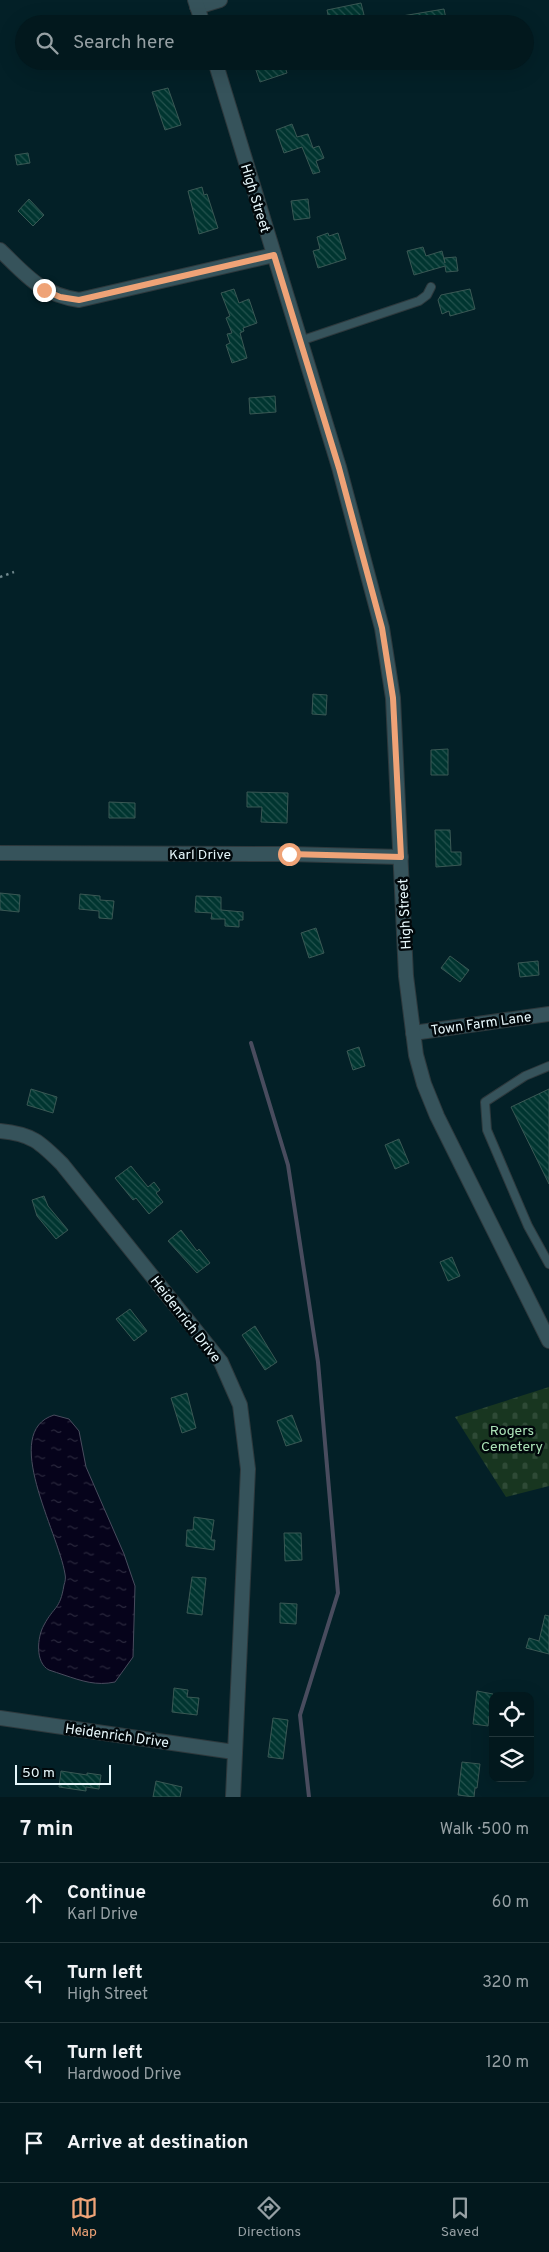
<!DOCTYPE html>
<meta charset="utf-8">
<style>
:root{--surface:#02181d;--page:#10252a;--text:#f1f3f6;--muted:#96a0a4;--line:#23373b;--accent:#efa377}
body{margin:0;font-family:Overpass,sans-serif;background:var(--page);color:var(--text)}
.controls{position:absolute;right:15px;bottom:15px;display:grid;overflow:hidden;border-radius:10px;box-shadow:0 5px 20px #0002}
.controls button{width:45px;height:45px;display:grid;place-items:center;padding:0;border:0;border-bottom:1px solid var(--line);background:var(--surface);color:var(--text);font:25px sans-serif}
.scale{position:absolute;left:15px;bottom:12px;width:96px;box-sizing:border-box;padding-left:5px;border:2px solid #e6f7fb;border-top:0;font-size:14px;line-height:18px;white-space:nowrap;color:#e6f7fb;-webkit-text-stroke:4px #01080b;paint-order:stroke}
.stop{position:absolute;width:15px;height:15px;margin:-11px;border:4px solid #efa377;border-radius:50%;background:#fff}
.stop.end{background:#efa377;border-color:#fff;box-shadow:0 1px 5px #0008}
.list{margin:0;padding:0;list-style:none}
h2{display:flex;justify-content:space-between;align-items:center;height:65px;margin:0;padding:0 20px;font-size:21px}
h2 small{font-size:16px;font-weight:400;color:var(--muted)}
.list li{display:grid;grid-template-columns:32px 1fr auto;gap:15px;align-items:center;box-sizing:border-box;height:80px;padding:0 20px;border-top:1px solid var(--line)}
.list b{display:block;font-size:19px;white-space:nowrap}
.list p{margin:0;font-size:16px;white-space:nowrap;color:var(--muted)}
.list em{font-size:16px;font-style:normal;color:var(--muted)}
.icon{flex:none;width:28px;height:28px;fill:none;stroke:currentColor;stroke-width:2;stroke-linecap:round;stroke-linejoin:round}
.map{position:relative;flex:none;width:549px;height:1797px;overflow:hidden}
.search{position:absolute;background:var(--surface);box-shadow:0 5px 20px #0002;left:15px;right:15px;top:15px;height:55px;display:flex;align-items:center;gap:12px;box-sizing:border-box;padding:0 18px;border-radius:28px;color:var(--muted);font-size:19px}
.sheet{height:385px;background:var(--surface)}
nav{display:flex;justify-content:space-around;align-items:center;box-sizing:border-box;height:70px;border-top:1px solid var(--line);background:var(--surface);font-size:14px;color:var(--muted)}
nav a{display:grid;justify-items:center;gap:2px}
nav .on{color:var(--accent)}
.map>svg:first-child{display:block}
.cemetery{fill:url(#cemetery-stones)}
.water{fill:url(#water-ripples);stroke:#494c5e}
.lines{fill:none;stroke-linecap:round;stroke-linejoin:round}
.stream{stroke:#494c5e;stroke-width:4}
.building{fill:url(#building-back-hatch);stroke:#3a5854}
.service-casing{stroke:#2e393d;stroke-width:10}
.minor-casing{stroke:#2e393d;stroke-width:16}
.secondary-casing{stroke:#2e393d;stroke-width:16}
.path{stroke:#70888d;stroke-width:2.5;stroke-dasharray:2.5 4;stroke-linecap:butt}
.service{stroke:#36535b;stroke-width:8}
.minor{stroke:#36535b;stroke-width:14}
.secondary{stroke:#36535b;stroke-width:14}
.route{stroke:#efa377;stroke-width:6}
.labels{text-anchor:middle;stroke-width:5;stroke-linejoin:round;paint-order:stroke}
.street-label{font-size:14px;fill:#e6f7fb;stroke:#01080b}
.park-label{font-size:14px;fill:#ace3b8;stroke:#01080b}
</style>
<div class="map">
<svg width="549" height="1797" viewBox="0 0 549 1797">
<defs>
<pattern id="cemetery-stones" width="16" height="16" patternUnits="userSpaceOnUse" patternTransform="scale(1.25)"><rect width="16" height="16" fill="#183620"/><path d="M2 7V4a2 2 0 0 1 4 0v3zM10 15v-3a2 2 0 0 1 4 0v3z" fill="#2e4a36"/></pattern>
<pattern id="water-ripples" width="26" height="14" patternUnits="userSpaceOnUse" patternTransform="scale(1.25)"><rect width="26" height="14" fill="#06031b"/><path d="M2 4q2-2 4 0t4 0M15 11q2-2 4 0t4 0" fill="none" stroke="#2a283d"/></pattern>
<pattern id="building-back-hatch" width="6" height="6" patternUnits="userSpaceOnUse" patternTransform="scale(1.25)"><rect width="6" height="6" fill="#003530"/><path d="M-1 5l2 2M0 0l6 6M5-1l2 2" fill="none" stroke="#25534f"/></pattern>
</defs>
<rect width="100%" height="100%" fill="#032027"/>
<path class="cemetery" d="M549,1387V1486L506,1497L455,1417Z"/>
<path class="water" d="M54,1415L69,1419L79,1431L86,1467L124,1554L135,1586L133,1657L115,1682C96,1686 82,1681 64,1675C59,1673 54,1672 49,1670C35,1663 37,1637 44,1625C54,1606 60,1610 64,1585C65,1582 66,1578 65,1574C58,1531 0,1432 54,1415Z"/>
<g class="lines">
<path class="stream" d="M251,1043L288,1165L318,1362L338,1593L300,1715L309,1797"/>
</g>
<path class="building" d="M361,3L364,15L354,17L355,21L330,24L327,10Z
M444,9L447,24H391L390,18Z
M253,61H283L287,73L260,82Z
M168,88L181,125L165,130L152,92Z
M292,124L297,137L308,134L313,148L319,146L324,158L316,161L320,172L313,174L302,147L284,153L276,130Z
M28,153L30,163L17,165L15,155Z
M202,187L204,195L207,194L218,228L199,234L188,191Z
M29,199L44,215L33,226L18,211Z
M308,199L310,218L294,220L291,201Z
M328,233L329,236L338,233L346,259L318,268L313,251L320,249L317,237Z
M423,247L426,256L442,251L445,263L444,258L456,257L458,271L446,272L445,266L414,275L407,251Z
M234,289L239,303L249,299L257,323L243,328L244,331L240,333L247,358L232,363L226,345L230,343L227,334L232,333L226,318L230,316L221,293Z
M470,289L475,309L450,316L449,311L442,314L438,300L441,295Z
M275,396L276,412L250,414L249,398Z
M313,694L327,695L326,715L312,714Z
M448,749V775H431V750Z
M247,792L288,793L287,823L261,822L262,807H247Z
M109,802L135,803V818H109Z
M435,830H450L451,852H461V865L436,867Z
M0,893L20,895L19,912L0,910Z
M80,894L100,896V900L114,901L112,919L99,918V911L79,909Z
M196,896L221,897V910L243,912V920H239V927L225,926V919H211L212,913L195,912Z
M316,928L324,953L309,958L301,933Z
M450,956L469,970L460,982L441,968Z
M538,961L539,975L520,977L518,963Z
M359,1047L365,1066L353,1070L347,1051Z
M31,1089L57,1097L53,1113L27,1105Z
M549,1089V1184L511,1107Z
M399,1139L409,1163L395,1169L385,1145Z
M131,1166L148,1187L154,1182L160,1190L156,1193L163,1202L149,1214L136,1198L133,1200L115,1178Z
M44,1196L48,1206L68,1230L56,1239L37,1216L32,1200Z
M181,1230L197,1251L199,1249L210,1263L197,1273L168,1241Z
M452,1257L460,1276L448,1281L440,1262Z
M130,1309L147,1331L134,1341L116,1319Z
M255,1326L277,1362L265,1370L242,1335Z
M187,1393L196,1428L182,1433L171,1398Z
M292,1415L302,1441L286,1446L277,1421Z
M194,1517L214,1520L211,1540H215L214,1550L186,1546L187,1530H193Z
M284,1533H301L302,1560L285,1561Z
M192,1577L206,1578L202,1615L187,1613Z
M280,1603L297,1604L296,1624L280,1623Z
M545,1615L549,1616V1654L526,1648L529,1638L539,1641Z
M174,1688L188,1690L187,1697L199,1698L197,1715L172,1712Z
M477,1691L493,1694L492,1716H489L488,1726L473,1724Z
M273,1718L288,1720L283,1759L268,1757Z
M462,1762L480,1764L477,1788H475L474,1797L458,1795Z
M61,1771L87,1775V1773L101,1775L99,1789L86,1787V1791L59,1787Z
M156,1781L182,1787L180,1797H153Z"/>
<g class="lines">
<g class="service-casing">
<path id="service" d="M300,341L419,301L427,295L431,287
M549,1066L525,1076L485,1102L487,1130L528,1226L549,1264"/>
</g>
<g class="minor-casing">
<path id="minor" d="M197,7L220,0
M0,250C27,276 40,294 79,300L274,255
M0,853L289,854L401,857
M413,1033L549,1014
M0,1131C32,1134 40,1142 62,1164L221,1362L240,1405L248,1469L233,1797
M0,1718L234,1752"/>
</g>
<g class="secondary-casing">
<path id="secondary" d="M195,0L203,24
M215,61L339,467L382,628L393,698L406,976L416,1055L424,1084L437,1116L549,1341"/>
</g>
<path class="path" d="M0,577L14,572"/>
<use href="#service" class="service"/>
<use href="#minor" class="minor"/>
<use href="#secondary" class="secondary"/>
</g>
<g class="lines">
<path class="route" d="M44,290L60,297L79,300L274,255L339,468L382,628L393,698L401,857L289,854"/>
</g>
<g class="labels">
<g class="street-label">
<text transform="translate(256 198) rotate(73)" y="5">High Street</text>
<text x="200" y="859">Karl Drive</text>
<text transform="translate(404 914) rotate(-93)" y="5">High Street</text>
<text transform="translate(481 1023) rotate(-8)" y="5">Town Farm Lane</text>
<text transform="translate(186 1319) rotate(52)" y="5">Heidenrich Drive</text>
<text transform="translate(117 1735) rotate(8)" y="5">Heidenrich Drive</text>
</g>
<g class="park-label">
<text x="512" y="1435">Rogers<tspan x="512" dy="16">Cemetery</tspan></text>
</g>
</g>
</svg>
<div class="controls">
<button><svg class="icon" aria-label="locate" viewBox="0 0 24 24"><circle cx="12" cy="12" r="6"/><path d="M12 2v4M12 18v4M2 12h4M18 12h4"/></svg></button>
<button><svg class="icon" aria-label="layers" viewBox="0 0 24 24"><path d="M12 4l9 5-9 5-9-5zM3 14l9 5 9-5"/></svg></button>
</div>
<div class="scale">50 m</div>
<div class="stop" style="left:289px;top:854px"></div>
<div class="stop end" style="left:44px;top:290px"></div>
<div class="search"><svg class="icon" aria-label="search" viewBox="0 0 24 24"><circle cx="10" cy="10" r="6"/><path d="M15 15l6 6"/></svg>Search here</div>
</div>
<section class="sheet">
<h2>7 min<small>Walk · 500 m</small></h2>
<ul class="list">
<li><svg class="icon" aria-label="ahead" viewBox="0 0 24 24"><path d="M12 20V5M6 11l6-6 6 6"/></svg><div><b>Continue</b><p>Karl Drive</p></div><em>60 m</em></li>
<li><svg class="icon" aria-label="left" viewBox="0 0 24 24"><path d="M17 20v-9H6M10 6l-5 5 5 5"/></svg><div><b>Turn left</b><p>High Street</p></div><em>320 m</em></li>
<li><svg class="icon" aria-label="left" viewBox="0 0 24 24"><path d="M17 20v-9H6M10 6l-5 5 5 5"/></svg><div><b>Turn left</b><p>Hardwood Drive</p></div><em>120 m</em></li>
<li><svg class="icon" aria-label="arrive" viewBox="0 0 24 24"><path d="M6 21V4h12l-3 4 3 4H6"/></svg><div><b>Arrive at destination</b></div></li>
</ul>
</section>
<nav>
<a class="on"><svg class="icon" aria-label="map" viewBox="0 0 24 24"><path d="M3 6l6-2 6 2 6-2v14l-6 2-6-2-6 2zM9 4v14M15 6v14"/></svg>Map</a>
<a><svg class="icon" aria-label="directions" viewBox="0 0 24 24"><path d="M12 3l9 9-9 9-9-9zM9 14v-3h6M13 9l2 2-2 2"/></svg>Directions</a>
<a><svg class="icon" aria-label="saved" viewBox="0 0 24 24"><path d="M7 4h10v16l-5-4-5 4z"/></svg>Saved</a>
</nav>
